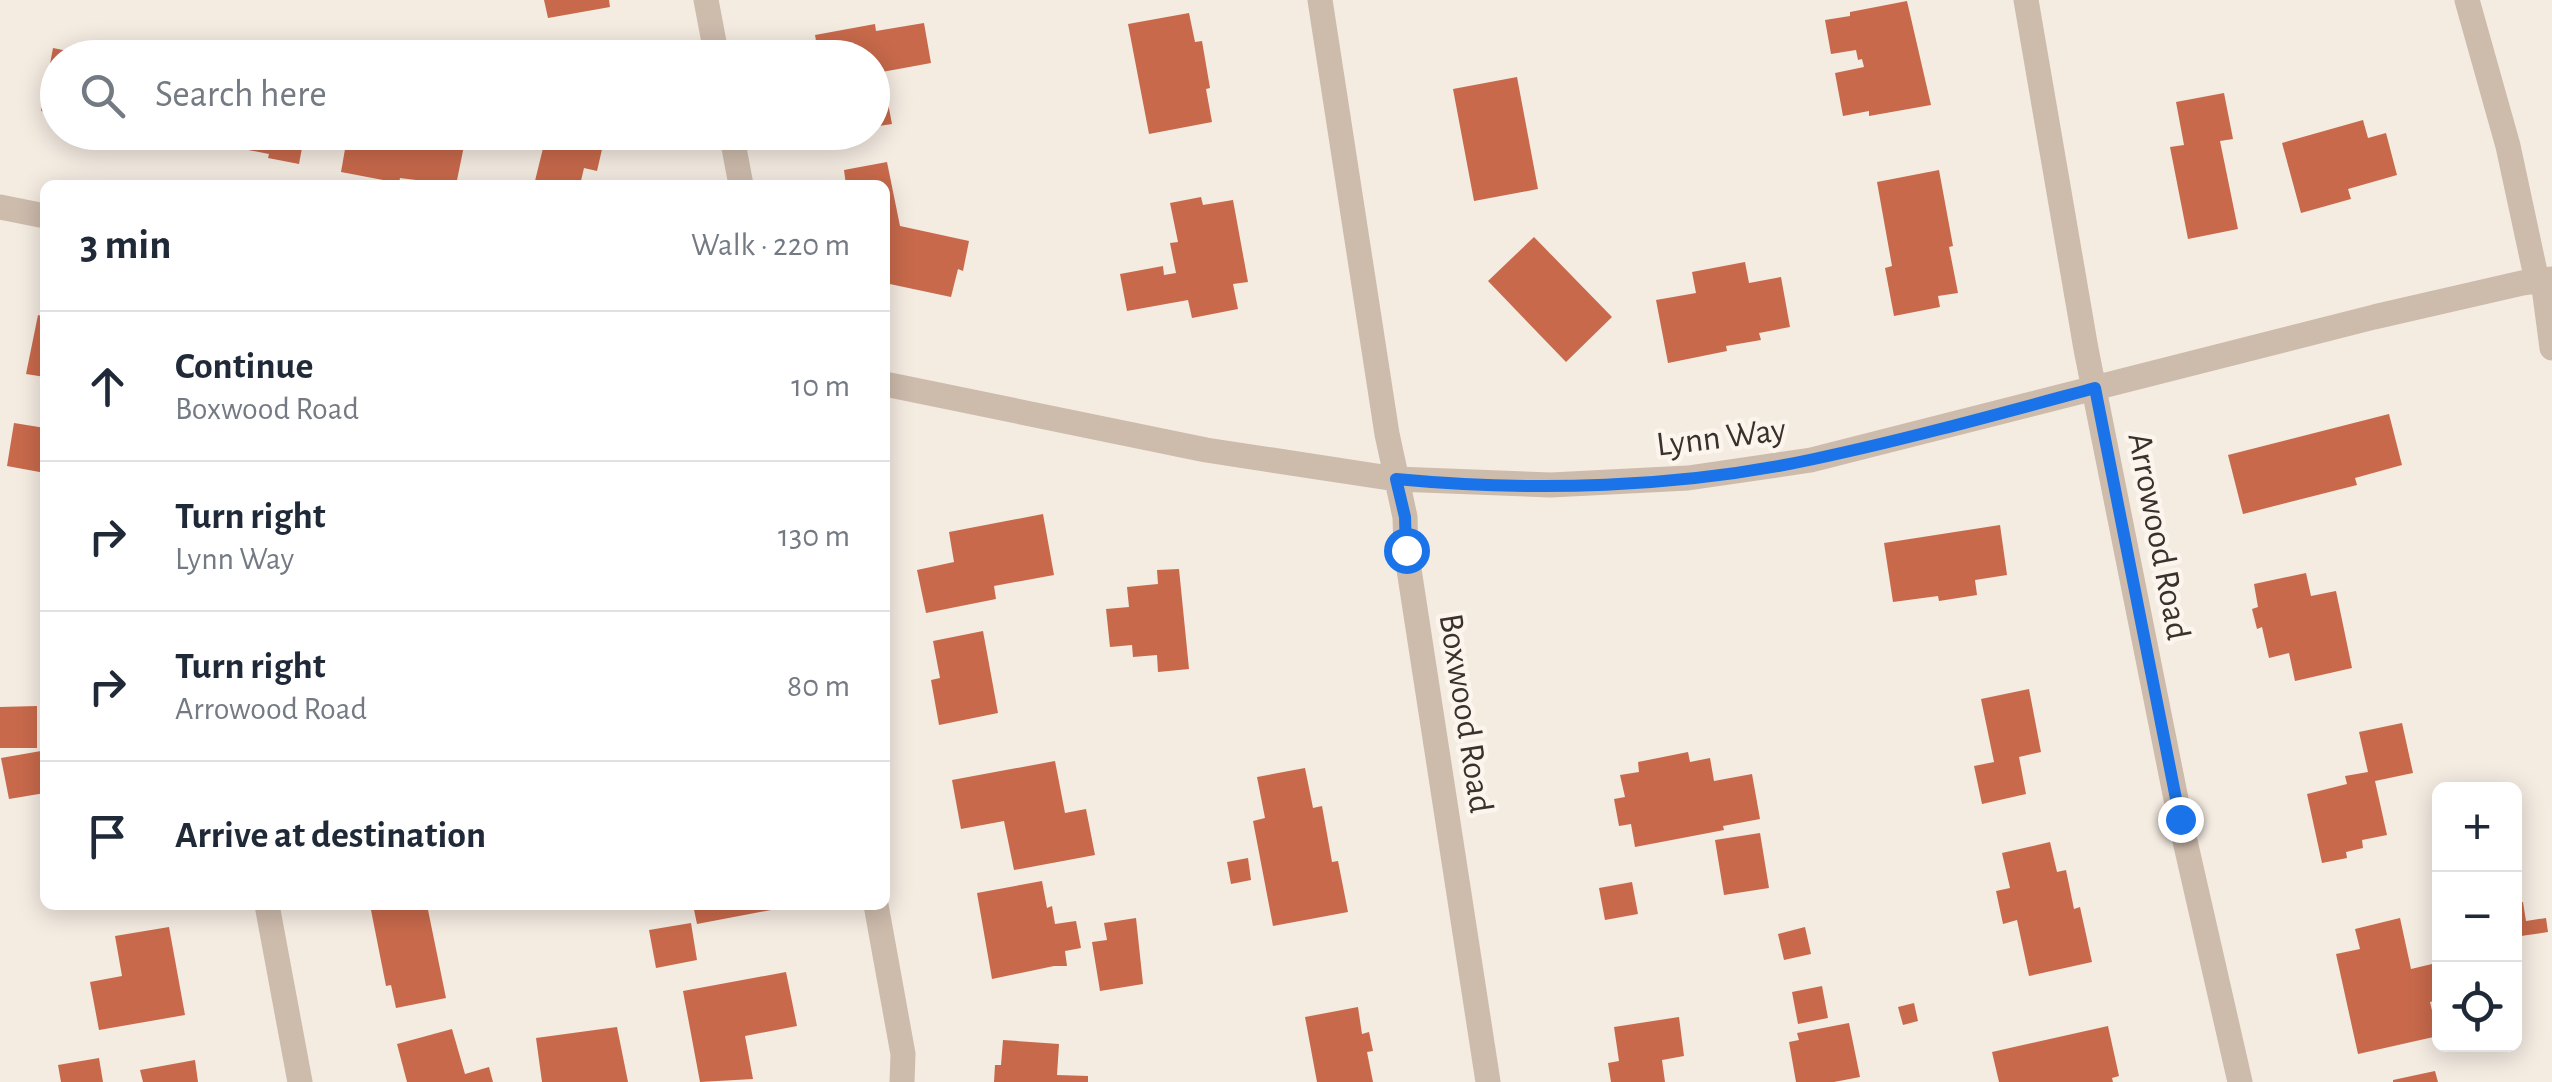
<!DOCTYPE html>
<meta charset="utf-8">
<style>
:root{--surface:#fff;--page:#f6f6f7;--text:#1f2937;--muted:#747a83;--line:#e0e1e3}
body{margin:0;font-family:"Alegreya Sans",sans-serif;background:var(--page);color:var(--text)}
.controls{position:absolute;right:30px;bottom:30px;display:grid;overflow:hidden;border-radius:15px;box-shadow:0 5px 25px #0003}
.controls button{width:90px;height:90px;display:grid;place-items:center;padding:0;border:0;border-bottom:2px solid var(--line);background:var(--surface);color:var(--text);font:50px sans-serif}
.stop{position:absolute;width:30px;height:30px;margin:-22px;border:8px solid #1a73e8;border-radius:50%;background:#fff}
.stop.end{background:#1a73e8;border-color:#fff;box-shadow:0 2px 10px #0008}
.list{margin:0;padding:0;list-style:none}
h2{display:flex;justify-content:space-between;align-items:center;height:130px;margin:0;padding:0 40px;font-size:42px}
h2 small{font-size:32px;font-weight:400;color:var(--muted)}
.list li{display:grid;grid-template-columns:65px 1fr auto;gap:30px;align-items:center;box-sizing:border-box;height:150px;padding:0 40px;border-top:2px solid var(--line)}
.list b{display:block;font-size:38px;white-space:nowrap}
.list p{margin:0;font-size:32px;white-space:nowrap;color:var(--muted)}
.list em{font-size:32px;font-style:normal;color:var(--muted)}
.icon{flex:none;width:55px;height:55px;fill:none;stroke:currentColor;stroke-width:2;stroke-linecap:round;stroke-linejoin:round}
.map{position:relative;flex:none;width:2552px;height:1082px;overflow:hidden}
.search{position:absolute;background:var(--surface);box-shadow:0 5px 25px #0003;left:40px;top:40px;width:850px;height:110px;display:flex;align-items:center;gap:25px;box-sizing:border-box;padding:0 35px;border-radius:55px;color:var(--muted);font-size:38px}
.panel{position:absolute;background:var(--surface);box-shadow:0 5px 25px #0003;left:40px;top:180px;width:850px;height:730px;border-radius:15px}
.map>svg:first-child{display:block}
.building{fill:#c8694b}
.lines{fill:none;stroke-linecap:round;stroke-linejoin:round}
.minor{stroke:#cdbbac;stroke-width:25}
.route{stroke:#1a73e8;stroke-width:12}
.labels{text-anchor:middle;stroke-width:9;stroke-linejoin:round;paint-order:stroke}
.street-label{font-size:35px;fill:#3b302b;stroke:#fbf5ee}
</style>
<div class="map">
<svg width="2552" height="1082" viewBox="0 0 2552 1082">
<rect width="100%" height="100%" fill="#f4ebe1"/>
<path class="building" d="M544,0H609L610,7L548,18Z
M1907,1L1931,105L1869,116V111L1843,116L1835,73L1864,67L1862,59L1858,60L1856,50L1831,54L1825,20L1850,16V12Z
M1189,13L1195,42L1202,41L1210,88L1206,89L1212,122L1149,134L1128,24Z
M924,23L931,63L882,72L892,124L872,127V58H819L815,35L875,24L876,31Z
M105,46L135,52L134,58H102Z
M53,48L92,56L58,58V115L41,111Z
M1517,77L1538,189L1474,201L1453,89Z
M2224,93L2233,139L2220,141L2238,229L2188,239L2170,147L2184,145L2176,102Z
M2363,120L2368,138L2386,133L2397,175L2348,189L2351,199L2301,213L2282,143Z
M187,132H305L299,164L268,158L269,154L186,138Z
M348,132H434L465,141L456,185L400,178L399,183L341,172Z
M547,132H606L597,171L584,168L580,185H534Z
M887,162L900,226L969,241L963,271L958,269L951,297L885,283V185H846L844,170Z
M1939,170L1953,246L1949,247L1958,293L1938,296L1940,307L1894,316L1885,268L1892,266L1877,182Z
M1201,197L1203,205L1233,200L1248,282L1233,284L1238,309L1192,318L1188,300L1127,311L1120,274L1163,266L1164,275L1176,273L1170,243L1178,242L1170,203Z
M1534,237L1612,317L1566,362L1488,281Z
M1745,262L1749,283L1781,277L1790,327L1759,333L1761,340L1726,346L1727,351L1668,363L1656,300L1696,293L1692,272Z
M38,315L45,317V377L26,374Z
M2389,414L2402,465L2355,478L2357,485L2243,514L2228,455Z
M14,423L45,428V473L7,466Z
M1043,514L1054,575L994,586L996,599L926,613L917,570L954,562L949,532Z
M2000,525L2007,575L1975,580L1977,595L1939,601L1938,596L1893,602L1884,543Z
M1179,569L1189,669L1158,672L1157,655L1133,657L1132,645L1110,647L1106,609L1129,607L1127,587L1158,584L1157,570Z
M2306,573L2311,596L2336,591L2352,668L2295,681L2289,653L2269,658L2262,627L2257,629L2252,609L2258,607L2254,584Z
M983,631L998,713L939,725L931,680L940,678L933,641Z
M2029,689L2041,752L2019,757L2026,794L1982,804L1974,766L1994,762L1981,699Z
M37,706V748H0V707Z
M2402,723L2413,773L2375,781L2387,835L2362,840L2363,848L2346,852L2347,858L2322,863L2307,794L2347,784L2345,776L2368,772L2359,732Z
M41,751L45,793L9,799L1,758Z
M1688,752L1690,762L1710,758L1714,781L1752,774L1760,819L1723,826L1724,830L1635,847L1631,824L1619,826L1614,799L1625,797L1620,775L1639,772L1638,762Z
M1055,761L1065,813L1086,809L1095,855L1014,870L1004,821L961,829L952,780Z
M1305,768L1313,808L1322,806L1332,862L1338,861L1348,912L1273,926L1253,821L1265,818L1257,777Z
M1760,833L1769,888L1724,895L1715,840Z
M2050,842L2057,872L2066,870L2074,909L2080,907L2092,962L2029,976L2017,920L2003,924L1996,891L2010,888L2002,853Z
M1248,858L1251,880L1231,884L1227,862Z
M1042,881L1047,908L1052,906L1055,924L1076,921L1081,948L1065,951L1067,966H1054L992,979L977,893Z
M1632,882L1638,914L1605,920L1599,888Z
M2523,902L2526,921L2546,918L2548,932L2514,937V903Z
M370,905H427L446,998L396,1008L391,985L386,986Z
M693,905H775L776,909L697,924Z
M1136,918L1143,984L1100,991L1092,942L1107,940L1104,923Z
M2400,918L2411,969L2432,964L2440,999L2430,1002L2438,1036L2358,1054L2336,954L2360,949L2355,929Z
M691,923L697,960L656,968L649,930Z
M169,927L185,1015L99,1030L90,982L122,976L115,936Z
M1805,927L1811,954L1784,960L1778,934Z
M786,972L797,1026L745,1036L753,1079L700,1082L683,991Z
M1822,986L1828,1018L1798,1024L1792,992Z
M1914,1003L1918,1021L1903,1025L1898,1007Z
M1358,1007L1362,1034L1369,1032L1373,1051L1367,1052L1373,1082H1317L1305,1017Z
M1679,1017L1684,1056L1662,1060L1665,1082H1611L1608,1063L1619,1061L1614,1027Z
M1849,1023L1860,1077L1834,1082H1796L1789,1042L1799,1040L1797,1033Z
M2108,1026L2119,1076L2112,1078L2113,1082H1999L1992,1052Z
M617,1027L628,1082H542L536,1038Z
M452,1029L465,1074L489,1067L493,1082H407L397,1044Z
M1003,1040L1059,1044L1057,1075L1088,1076V1082H994L995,1065H1001Z
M99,1058L103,1082H61L58,1065Z
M195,1060L198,1082H143L140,1070Z
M2435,1071L2438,1082H2393V1080Z"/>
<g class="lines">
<path class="minor" d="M706,0L717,58
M1320,0L1387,434L1405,517L1406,550L1488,1082
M2026,0L2086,349L2180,819L2240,1082
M2467,0L2508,146L2537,281
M731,132L741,185
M0,207L45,216
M2543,280L2552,348
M885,384L1206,450L1396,479L1551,485L1688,478L1811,460L2374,317L2522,283L2552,279
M267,905L300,1082
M876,905L903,1054L902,1082"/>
</g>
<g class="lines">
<path class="route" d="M1406,550L1405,517L1396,479C1533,492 1679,488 1814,459C1908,439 2002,413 2095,388L2180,819"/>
</g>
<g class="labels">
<g class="street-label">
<text transform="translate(1721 436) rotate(-7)" y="12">Lynn Way</text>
<text transform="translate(2160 536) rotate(79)" y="12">Arrowood Road</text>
<text transform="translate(1467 713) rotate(81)" y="12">Boxwood Road</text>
</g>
</g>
</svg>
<div class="controls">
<button>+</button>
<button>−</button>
<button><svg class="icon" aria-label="locate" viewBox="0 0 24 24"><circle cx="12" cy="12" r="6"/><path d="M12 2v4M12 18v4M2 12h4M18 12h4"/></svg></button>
</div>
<div class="stop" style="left:1406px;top:550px"></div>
<div class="stop end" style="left:2180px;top:819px"></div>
<div class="search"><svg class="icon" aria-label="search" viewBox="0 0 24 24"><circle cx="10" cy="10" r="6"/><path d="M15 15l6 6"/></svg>Search here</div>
<section class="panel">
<h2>3 min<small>Walk · 220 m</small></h2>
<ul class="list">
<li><svg class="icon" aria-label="ahead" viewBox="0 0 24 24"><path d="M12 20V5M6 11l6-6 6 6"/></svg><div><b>Continue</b><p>Boxwood Road</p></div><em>10 m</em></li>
<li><svg class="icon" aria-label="right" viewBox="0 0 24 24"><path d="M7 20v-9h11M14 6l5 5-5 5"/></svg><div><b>Turn right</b><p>Lynn Way</p></div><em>130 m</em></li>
<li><svg class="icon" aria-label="right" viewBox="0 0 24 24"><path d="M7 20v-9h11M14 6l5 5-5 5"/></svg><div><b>Turn right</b><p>Arrowood Road</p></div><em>80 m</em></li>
<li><svg class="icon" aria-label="arrive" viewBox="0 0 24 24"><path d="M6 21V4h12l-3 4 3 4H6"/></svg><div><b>Arrive at destination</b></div></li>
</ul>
</section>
</div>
